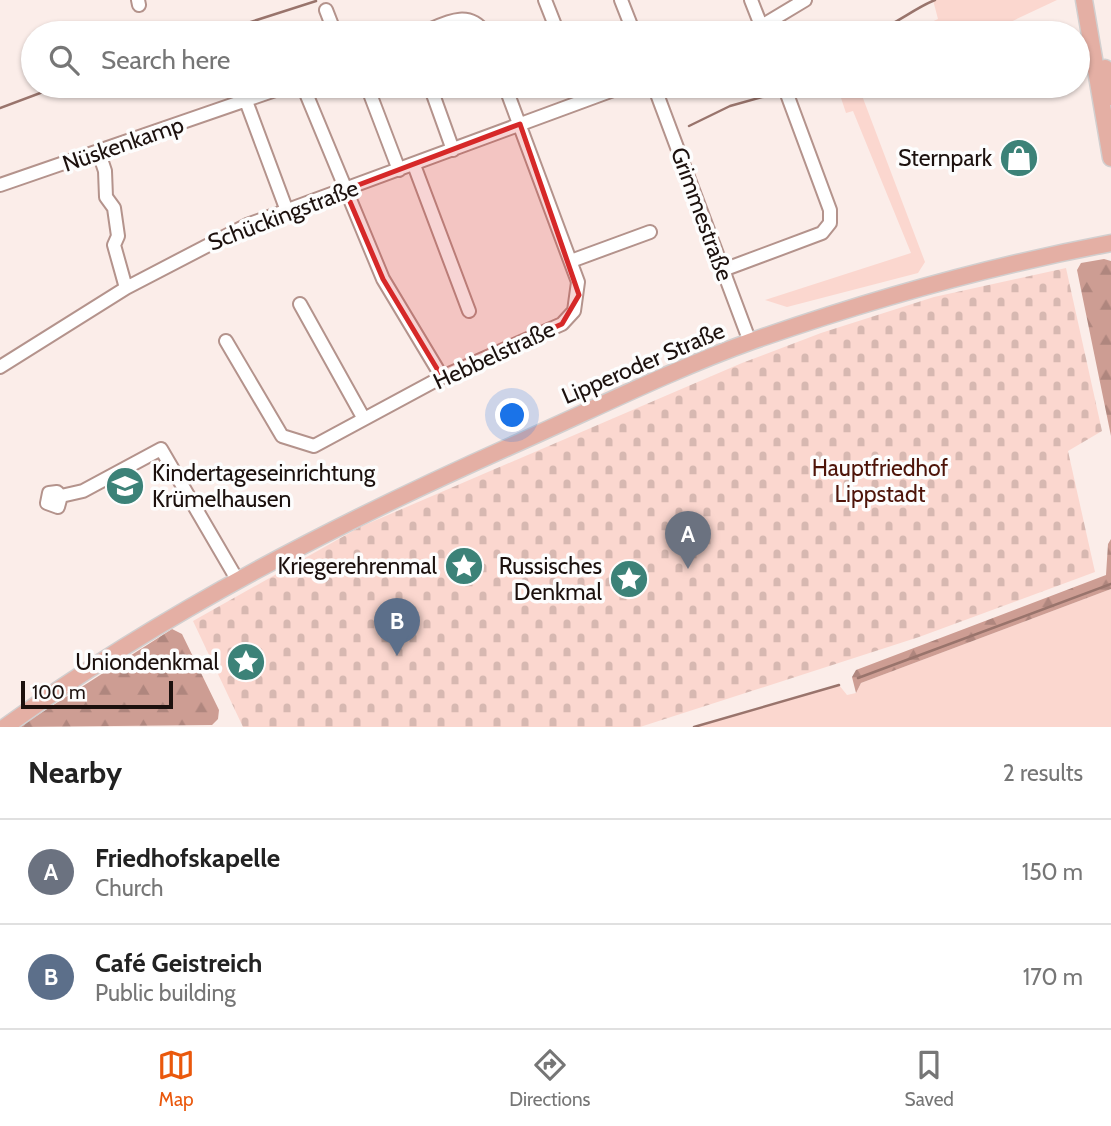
<!DOCTYPE html>
<meta charset="utf-8">
<style>
:root{--surface:#fff;--page:#f6f6f6;--text:#222;--muted:#767676;--line:#e0e0e0;--accent:#ea580c}
body{margin:0;font-family:Cabin,sans-serif;background:var(--page);color:var(--text)}
.scale{position:absolute;left:21px;bottom:18px;width:152px;box-sizing:border-box;padding-left:7px;border:4px solid #1c110e;border-top:0;font-size:19px;line-height:24px;white-space:nowrap;color:#1c110e;-webkit-text-stroke:5px #fdfdfd;paint-order:stroke}
.you{position:absolute;left:513px;top:416px;width:24px;height:24px;margin:-18px;border:5px solid #fff;border-radius:50%;background:#1a73e8;box-shadow:0 0 0 10px #1a73e833}
.badge{display:grid;place-items:center;width:46px;height:46px;border-radius:50%;background:var(--accent);color:#fff;font-size:23px;font-weight:700}
.pin{position:absolute;translate:-50% -58px;filter:drop-shadow(0 2px 4px #0008)}
.pin::after{content:'';position:absolute;top:37px;width:24px;height:21px;background:inherit;clip-path:polygon(0 0,100% 0,50% 100%)}
.list{margin:0;padding:0;list-style:none}
h2{display:flex;justify-content:space-between;align-items:center;height:91px;margin:0;padding:0 28px;font-size:30px}
h2 small{font-size:23px;font-weight:400;color:var(--muted)}
.list li{display:grid;grid-template-columns:46px 1fr auto;gap:21px;align-items:center;box-sizing:border-box;height:105px;padding:0 28px;border-top:2px solid var(--line)}
.list b{display:block;font-size:26px;white-space:nowrap}
.list p{margin:0;font-size:23px;white-space:nowrap;color:var(--muted)}
.list em{font-size:23px;font-style:normal;color:var(--muted)}
.icon{flex:none;width:38px;height:38px;fill:none;stroke:currentColor;stroke-width:2;stroke-linecap:round;stroke-linejoin:round}
.map{position:relative;flex:none;width:1111px;height:727px;overflow:hidden}
.search{position:absolute;background:var(--surface);box-shadow:0 2px 5px #0004;left:21px;right:21px;top:21px;height:77px;display:flex;align-items:center;gap:18px;box-sizing:border-box;padding:0 24px;border-radius:38px;color:var(--muted);font-size:26px}
.sheet{height:301px;background:var(--surface)}
nav{display:flex;justify-content:space-around;align-items:center;box-sizing:border-box;height:98px;border-top:2px solid var(--line);background:var(--surface);font-size:19px;color:var(--muted)}
nav a{display:grid;justify-items:center;gap:4px}
nav .on{color:var(--accent)}
.map>svg:first-child{display:block}
.green{fill:#fbd7cf}
.forest{fill:url(#forest-firs)}
.cemetery{fill:url(#cemetery-stones)}
.lines{fill:none;stroke-linecap:round;stroke-linejoin:round}
.stream{stroke:#99746c;stroke-width:2.5}
.minor-casing{stroke:#b4938c;stroke-width:16}
.major-casing{stroke:#d2cfcf;stroke-width:19}
.minor{stroke:#fff;stroke-width:12}
.major{stroke:#e4afa4;stroke-width:16}
.marked{fill:#d62828;fill-opacity:0.2;stroke:#d62828;stroke-width:5;stroke-linejoin:round}
.labels{text-anchor:middle;stroke-width:7;stroke-linejoin:round;paint-order:stroke}
.street-label{font-size:23px;fill:#1c110e;stroke:#fdfdfd}
.poi-label{font-size:23px;fill:#1c110e;stroke:#fdfdfd;text-anchor:end}
.park-label{font-size:23px;fill:#4e1409;stroke:#fdfdfd}
</style>
<div class="map">
<svg width="1111" height="727" viewBox="0 0 1111 727">
<defs>
<pattern id="forest-firs" width="22" height="20" patternUnits="userSpaceOnUse" patternTransform="scale(1.75)"><rect width="22" height="20" fill="#cd9d93"/><path d="M5 1l3.5 6h-7zM16 11l3.5 6h-7z" fill="#af867e"/></pattern>
<pattern id="cemetery-stones" width="16" height="16" patternUnits="userSpaceOnUse" patternTransform="scale(1.75)"><rect width="16" height="16" fill="#fbd7cf"/><path d="M2 7V4a2 2 0 0 1 4 0v3zM10 15v-3a2 2 0 0 1 4 0v3z" fill="#d7b8b1"/></pattern>
</defs>
<rect width="100%" height="100%" fill="#fbede9"/>
<path class="green" d="M933,0H1057L987,33H907L938,19Z
M837,86H876L861,93L925,262L918,273L787,307L765,300L911,253L853,111L846,113Z
M1111,589V727H694L839,685L847,695L856,693L861,683Z"/>
<path class="forest" d="M1104,259L1111,261V436L1077,270L1081,263Z
M1111,539V589L861,683L856,693L852,677L856,670L1106,575L1108,544Z
M172,629L182,634L219,710L218,719L212,725L19,727Z"/>
<path class="cemetery" d="M1066,268L1102,431L1068,451L1095,572L919,637L640,727H243L193,621L360,527L742,363L821,333L934,297Z"/>
<g class="lines">
<path class="stream" d="M216,33L316,1
M871,33C895,26 912,9 935,0
M0,108L59,86
M689,126L730,106L766,96L775,87
M858,678L1111,584
M694,727L839,685"/>
<g class="minor-casing">
<path id="minor" d="M138,0L139,5
M545,0L558,33
M621,0L634,33
M751,0L764,33
M326,10L335,33
M422,33C444,24 468,8 485,33
M750,33L805,0
M303,86L383,279L442,377
M367,86L399,170
M430,86L453,150
M577,86L583,101
M654,86L750,342
M246,101L287,211
M99,153L105,171L106,197L114,208L118,236L114,245L126,288
M414,165L469,311
M0,185L287,86
M571,261L650,232
M723,270L822,233L830,223V210L784,86
M300,304L364,419
M226,341L282,436L314,446L442,377L562,324L574,311L578,282L505,86
M0,367L126,288L247,225L624,86
M61,496L58,507L47,503L49,493L57,492L61,496L83,491L161,449L238,581"/>
</g>
<g class="major-casing">
<path id="major" d="M1084,0L1111,158
M1105,68L1111,97
M5,727C165,611 342,521 522,441C598,407 674,369 752,341C869,300 989,266 1111,243"/>
</g>
<use href="#minor" class="minor"/>
<use href="#major" class="major"/>
</g>
<path class="marked" d="M520,124L579,295L562,324L442,377L383,279L345,190Z"/>
<defs>
<g id="shop-disc" transform="scale(2.0125)"><circle r="9.5" fill="#3c8278" stroke="#fdfdfd"/><path d="M-5-2.5h2.3a2.7 3.5 0 0 1 5.4 0H5L5.5 6h-11ZM-1.5-2.5h3a1.5 2.3 0 0 0-3 0Z" fill="#fff"/></g>
<g id="school-disc" transform="scale(2.0125)"><circle r="9.5" fill="#3c8278" stroke="#fdfdfd"/><path d="M0-5L7-2L0 1L-7-2ZM-4 1L0 2.5L4 1V4Q0 6-4 4Z" fill="#fff"/></g>
<g id="sight-disc" transform="scale(2.0125)"><circle r="9.5" fill="#3c8278" stroke="#fdfdfd"/><path d="M0-6L1.8-2.2L6-1.7L2.9 1.2L3.7 5.4L0 3.3L-3.7 5.4L-2.9 1.2L-6-1.7L-1.8-2.2Z" fill="#fff"/></g>
</defs>
<g fill-rule="evenodd">
<use href="#shop-disc" x="1019" y="158"/>
<use href="#school-disc" x="125" y="486"/>
<use href="#sight-disc" x="464" y="566"/>
<use href="#sight-disc" x="629" y="579"/>
<use href="#sight-disc" x="246" y="662"/>
</g>
<g class="labels">
<g class="street-label">
<text transform="translate(123 144) rotate(-19)" y="8">Nüskenkamp</text>
<text transform="translate(702 214) rotate(70)" y="8">Grimmestraße</text>
<text transform="translate(283 215) rotate(-21)" y="8">Schückingstraße</text>
<text transform="translate(494 355) rotate(-25)" y="8">Hebbelstraße</text>
<text transform="translate(643 363) rotate(-23)" y="8">Lipperoder Straße</text>
</g>
<g class="poi-label">
<text x="992" y="166">Sternpark</text>
<text x="152" y="481" text-anchor="start">Kindertageseinrichtung<tspan x="152" dy="26">Krümelhausen</tspan></text>
<text x="437" y="574">Kriegerehrenmal</text>
<text x="602" y="574">Russisches<tspan x="602" dy="26">Denkmal</tspan></text>
<text x="219" y="670">Uniondenkmal</text>
</g>
<g class="park-label">
<text x="880" y="476">Hauptfriedhof<tspan x="880" dy="26">Lippstadt</tspan></text>
</g>
</g>
</svg>
<div class="scale">100 m</div>
<div class="you"></div>
<div class="pin badge" style="left:688px;top:569px;background:#6b7280">A</div>
<div class="pin badge" style="left:397px;top:656px;background:#5c6f8a">B</div>
<div class="search"><svg class="icon" aria-label="search" viewBox="0 0 24 24"><circle cx="10" cy="10" r="6"/><path d="M15 15l6 6"/></svg>Search here</div>
</div>
<section class="sheet">
<h2>Nearby<small>2 results</small></h2>
<ul class="list">
<li><span class="badge" style="background:#6b7280">A</span><div><b>Friedhofskapelle</b><p>Church</p></div><em>150 m</em></li>
<li><span class="badge" style="background:#5c6f8a">B</span><div><b>Café Geistreich</b><p>Public building</p></div><em>170 m</em></li>
</ul>
</section>
<nav>
<a class="on"><svg class="icon" aria-label="map" viewBox="0 0 24 24"><path d="M3 6l6-2 6 2 6-2v14l-6 2-6-2-6 2zM9 4v14M15 6v14"/></svg>Map</a>
<a><svg class="icon" aria-label="directions" viewBox="0 0 24 24"><path d="M12 3l9 9-9 9-9-9zM9 14v-3h6M13 9l2 2-2 2"/></svg>Directions</a>
<a><svg class="icon" aria-label="saved" viewBox="0 0 24 24"><path d="M7 4h10v16l-5-4-5 4z"/></svg>Saved</a>
</nav>
